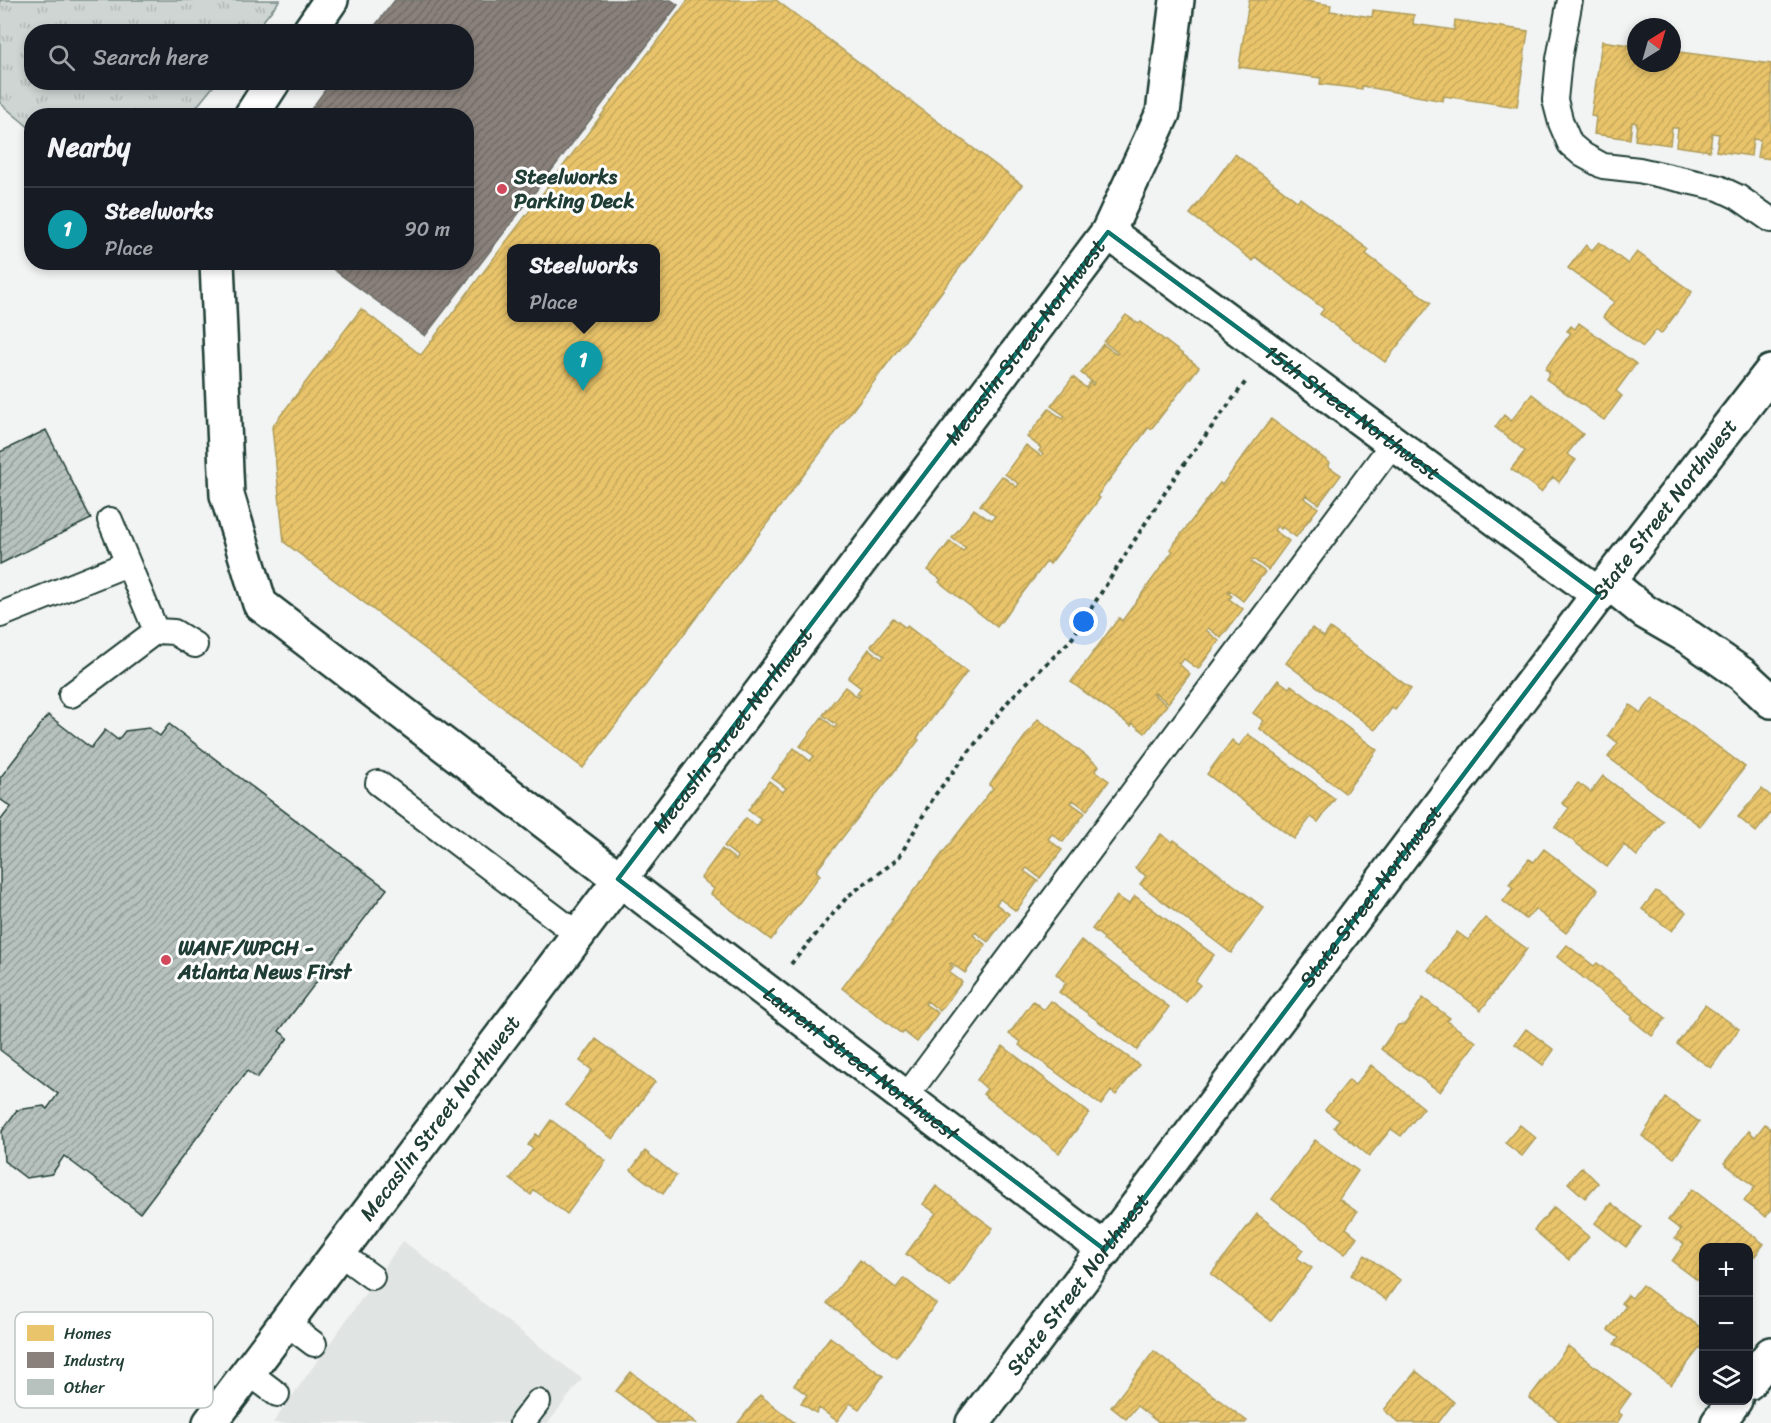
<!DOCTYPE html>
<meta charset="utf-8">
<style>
:root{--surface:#171b24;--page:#20242c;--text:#f1f3f6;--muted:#9ea1a6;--line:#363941;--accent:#7c3aed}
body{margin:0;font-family:Sriracha,sans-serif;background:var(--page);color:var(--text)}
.controls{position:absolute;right:18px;bottom:18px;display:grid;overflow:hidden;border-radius:12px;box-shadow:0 3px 9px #0003}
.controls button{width:54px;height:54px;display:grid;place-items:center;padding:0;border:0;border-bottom:2px solid var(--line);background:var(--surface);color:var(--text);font:30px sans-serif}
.compass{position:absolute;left:1627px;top:18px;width:54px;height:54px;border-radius:50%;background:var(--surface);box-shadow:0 3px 9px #0003;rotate:37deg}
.you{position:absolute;left:1084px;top:622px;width:21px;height:21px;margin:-15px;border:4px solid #fff;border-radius:50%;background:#1a73e8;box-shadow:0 0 0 9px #1a73e833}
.badge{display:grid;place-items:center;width:39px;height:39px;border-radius:50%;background:var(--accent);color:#fff;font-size:20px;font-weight:700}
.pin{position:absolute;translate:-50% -50px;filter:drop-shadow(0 2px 3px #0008)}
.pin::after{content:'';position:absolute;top:32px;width:21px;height:18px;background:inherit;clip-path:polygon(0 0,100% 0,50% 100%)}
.popup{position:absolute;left:507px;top:244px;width:153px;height:78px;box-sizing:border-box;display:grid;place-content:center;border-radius:12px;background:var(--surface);filter:drop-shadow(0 2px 4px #0005);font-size:20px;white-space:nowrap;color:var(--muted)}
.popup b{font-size:22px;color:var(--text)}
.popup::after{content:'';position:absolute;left:50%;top:100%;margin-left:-12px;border:12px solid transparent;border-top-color:var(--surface)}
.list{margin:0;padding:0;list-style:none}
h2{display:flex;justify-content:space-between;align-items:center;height:78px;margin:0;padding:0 24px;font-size:26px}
h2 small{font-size:20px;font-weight:400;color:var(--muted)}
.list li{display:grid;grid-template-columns:39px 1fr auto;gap:18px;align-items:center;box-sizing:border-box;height:84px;padding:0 24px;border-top:2px solid var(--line)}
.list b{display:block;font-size:22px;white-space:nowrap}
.list p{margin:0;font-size:20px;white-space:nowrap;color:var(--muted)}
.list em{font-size:20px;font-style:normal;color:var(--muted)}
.icon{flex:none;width:33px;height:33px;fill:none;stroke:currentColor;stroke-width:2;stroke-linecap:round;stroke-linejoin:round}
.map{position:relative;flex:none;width:1771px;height:1423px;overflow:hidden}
.search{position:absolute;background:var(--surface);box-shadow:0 3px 9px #0003;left:24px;top:24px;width:450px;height:66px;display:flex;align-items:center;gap:15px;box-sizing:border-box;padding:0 21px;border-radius:24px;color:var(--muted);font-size:22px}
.panel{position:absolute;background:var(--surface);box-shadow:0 3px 9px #0003;left:24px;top:108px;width:450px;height:162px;border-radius:24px}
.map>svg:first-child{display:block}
.built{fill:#e0e4e3}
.grass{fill:url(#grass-tufts);stroke:#768984;stroke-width:1.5}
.homes{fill:url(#homes-hatch);stroke:#ac9c5a;stroke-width:1.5;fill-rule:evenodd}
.industry{fill:url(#industry-hatch);stroke:#6a6d66;stroke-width:1.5}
.building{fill:url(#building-hatch);stroke:#1f3d34;stroke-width:1.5}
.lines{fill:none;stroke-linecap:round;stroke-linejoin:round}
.service-casing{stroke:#1f3d34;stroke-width:28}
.minor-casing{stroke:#1f3d34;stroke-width:38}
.path{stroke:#1f3d34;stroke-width:4;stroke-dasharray:4.5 4.5;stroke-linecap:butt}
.service{stroke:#fff;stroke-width:24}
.minor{stroke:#fff;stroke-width:33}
.marked{fill:none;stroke:#0f766e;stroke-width:4.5;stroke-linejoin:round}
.poi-dot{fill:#d1495b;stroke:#fff;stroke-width:2}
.labels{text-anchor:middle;stroke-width:6;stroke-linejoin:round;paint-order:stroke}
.poi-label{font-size:21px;font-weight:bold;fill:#1f3d34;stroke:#fff;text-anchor:start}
.street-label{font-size:21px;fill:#1f3d34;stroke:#fff}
.key{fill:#fff;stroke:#bcc5c2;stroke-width:1.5}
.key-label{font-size:16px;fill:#1f3d34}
</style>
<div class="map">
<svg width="1771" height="1423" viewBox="0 0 1771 1423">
<defs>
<pattern id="grass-tufts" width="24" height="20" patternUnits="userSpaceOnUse" patternTransform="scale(1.5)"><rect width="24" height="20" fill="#ced5d3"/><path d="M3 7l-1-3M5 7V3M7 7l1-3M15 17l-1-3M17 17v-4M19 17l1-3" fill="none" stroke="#b0b8b6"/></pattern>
<pattern id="homes-hatch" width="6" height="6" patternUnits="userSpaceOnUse" patternTransform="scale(1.5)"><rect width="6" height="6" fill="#e9c46a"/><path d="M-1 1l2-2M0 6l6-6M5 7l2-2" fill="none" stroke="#c7a95c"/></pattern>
<pattern id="industry-hatch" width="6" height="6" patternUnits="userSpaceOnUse" patternTransform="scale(1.5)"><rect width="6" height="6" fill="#8a817c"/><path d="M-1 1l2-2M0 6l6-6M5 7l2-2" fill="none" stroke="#706b66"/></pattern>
<pattern id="building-hatch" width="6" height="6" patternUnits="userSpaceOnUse" patternTransform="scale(1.5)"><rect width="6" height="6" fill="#b7c1bd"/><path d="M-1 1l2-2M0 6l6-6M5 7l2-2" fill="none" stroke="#949e9a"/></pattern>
</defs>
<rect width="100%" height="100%" fill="#f2f3f3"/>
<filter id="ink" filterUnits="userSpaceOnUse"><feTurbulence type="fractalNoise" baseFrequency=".0167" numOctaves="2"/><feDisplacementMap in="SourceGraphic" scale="12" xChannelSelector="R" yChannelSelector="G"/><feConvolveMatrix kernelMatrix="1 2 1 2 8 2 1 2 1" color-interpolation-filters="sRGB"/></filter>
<g filter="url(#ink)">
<path class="built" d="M403,1241L582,1379L548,1423H273Z"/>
<path class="grass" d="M0,0H280L255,31L32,32V82L216,83L190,115L32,116L31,129L0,103Z"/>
<path class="homes" d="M688,0H776L1022,185L583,768L284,542L272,427L361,309L421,355ZM511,249H655V318H511Z
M1249,0H1300L1331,5L1330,11L1372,17L1373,10L1414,15L1413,24L1454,30L1455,20L1528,31L1517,107L1444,96L1443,101L1362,86V89L1320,84L1321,78L1239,67Z
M1602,41L1636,46V63H1672V51L1771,64V159L1757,157L1760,140L1753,139L1751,156L1716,151L1719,134L1712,133L1710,151L1676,146L1678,128H1672L1670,145L1635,140L1637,123L1632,122L1630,139L1594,134L1596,117L1591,116Z
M1235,154L1297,201L1300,198L1369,250L1366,254L1431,303L1385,362L1320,314L1324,309L1256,257L1253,261L1190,214Z
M1599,242L1628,264L1637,252L1692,292L1661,334L1656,330L1643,347L1603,317L1614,302L1568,268L1586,245L1592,250Z
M1126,315L1139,324L1141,322L1199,367L1151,429L1149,427L1097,496L1100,498L1050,564L1047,561L997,627L939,582L941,580L928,570L950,541L963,551L966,548L952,538L974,509L988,519L989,518L992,520L995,516L980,505L1002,476L1017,487L1019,484L1005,474L1026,445L1041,456L1043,454L1039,451L1041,448L1027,437L1049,409L1063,419L1065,416L1051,406L1073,377L1086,388L1090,382L1093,385L1094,383L1081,373L1103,344L1116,354L1118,353L1104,342Z
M1579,323L1636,364L1616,391L1622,396L1604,420L1546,379L1550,372L1545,369L1571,333L1567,331L1571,326L1575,329Z
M1532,394L1583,434L1567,454L1576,460L1559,482L1553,477L1541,492L1511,469L1525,451L1495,427L1504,415L1511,421Z
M1271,419L1330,463L1328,466L1341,475L1319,504L1306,495L1304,498L1318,508L1296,537L1282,527L1281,529L1277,526L1274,530L1289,541L1268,570L1253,559L1251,562L1265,572L1243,601L1229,590L1228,593L1232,596L1229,599L1243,609L1221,638L1208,628L1206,630L1219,641L1198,669L1184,659L1180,664L1177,662L1190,674L1168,703L1155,693L1153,694L1167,705L1145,733L1132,723L1131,726L1071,682L1119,618L1122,621L1173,551L1170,549L1220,483L1222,485Z
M893,618L906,628L907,626L967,672L917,738L919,740L816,871L820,875L771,940L711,894L714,889L701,878L722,849L736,860L738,857L724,846L746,818L757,826L761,820L748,810L769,781L783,792L786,788L772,778L794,748L810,761L814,756L800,746L822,717L835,728L837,725L823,715L845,687L858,697L860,695L857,693L861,688L848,678L869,649L882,659L884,656L871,646Z
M1312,628L1324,637L1330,628L1411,689L1395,710L1392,708L1375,730L1286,663Z
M1278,680L1289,688L1291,685L1377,750L1345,793L1259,728L1264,721L1253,713Z
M1653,698L1745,767L1700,826L1608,757L1618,743L1608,735L1630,705L1641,713Z
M1038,719L1099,766L1095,771L1109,781L1087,810L1073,800L1071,803L1085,813L1063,842L1052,834L1048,839L1062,850L1040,878L1027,868L1024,871L1038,881L1016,911L1000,899L996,904L1009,914L988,942L975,932L973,935L986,945L965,973L951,963L950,964L953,967L949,972L962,982L940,1011L927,1001L925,1004L938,1013L917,1042L904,1032L902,1034L842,988L893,921L891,920L993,788L989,785Z
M1248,734L1335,799L1318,822L1311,817L1294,839L1207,774L1232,740L1239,746Z
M1603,776L1663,821L1637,856L1624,845L1607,867L1555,827L1569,808L1562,803L1578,783L1591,792Z
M1762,789L1771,796V813L1756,832L1738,817Z
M1161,834L1172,842L1174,840L1264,908L1231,953L1140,884L1146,876L1135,868Z
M1544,849L1598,890L1566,933L1535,909L1526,919L1503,901L1513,888L1509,884L1529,859L1534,862Z
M1656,891L1686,912L1672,931L1642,909Z
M1117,896L1129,904L1135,896L1214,955L1195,981L1200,985L1186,1002L1103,940L1104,938L1092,929Z
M1485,918L1527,949L1481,1010L1428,970L1457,932L1468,940Z
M1081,940L1169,1007L1137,1050L1059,992L1066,983L1056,974Z
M1567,945L1594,966L1597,963L1666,1018L1652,1036L1631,1019L1633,1017L1557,957Z
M1423,998L1450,1018L1447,1021L1476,1042L1440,1092L1381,1049L1398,1025L1405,1024Z
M1033,1001L1044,1010L1051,1001L1139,1065L1116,1095L1111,1091L1101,1105L1019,1045L1021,1042L1009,1034Z
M1705,1005L1739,1029L1711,1068L1677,1044Z
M1526,1029L1554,1050L1543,1065L1515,1044Z
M596,1039L655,1082L613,1139L566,1105L592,1070L580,1061Z
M1003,1046L1089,1113L1059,1153L983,1094L987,1089L977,1080Z
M1371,1065L1424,1108L1401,1136L1391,1129L1369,1156L1334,1127L1339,1120L1325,1110L1349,1080L1355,1085Z
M1666,1098L1699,1122L1674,1158L1642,1136Z
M551,1120L606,1161L567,1214L534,1190L531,1195L510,1179L533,1149L528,1145L536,1134L539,1137Z
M1765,1124L1771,1129V1210L1766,1217L1744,1201L1755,1187L1724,1163L1749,1131L1755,1137Z
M1520,1125L1536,1138L1522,1156L1505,1143Z
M1315,1140L1358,1171L1339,1199L1357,1212L1346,1228L1357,1237L1345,1254L1272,1199Z
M645,1151L676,1176L663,1194L631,1170Z
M1582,1167L1598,1183L1585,1198L1568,1183Z
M936,1186L993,1228L950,1287L906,1254L936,1213L923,1204Z
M1692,1189L1764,1244L1748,1265V1248H1704V1285L1672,1261L1684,1244L1675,1238L1681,1230L1668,1220Z
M1611,1203L1641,1227L1626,1247L1595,1223Z
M1554,1207L1589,1237L1569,1260L1534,1230Z
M1257,1214L1303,1250L1297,1258L1312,1268L1271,1321L1211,1274Z
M1365,1255L1400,1280L1386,1300L1351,1275Z
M860,1260L896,1288L904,1278L936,1304L896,1357L827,1303Z
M1642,1285L1704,1330V1342L1671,1385L1614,1344L1619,1338L1608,1330L1626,1306L1621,1303L1628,1295L1632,1298Z
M830,1337L883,1376L859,1409L850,1403L837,1421L819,1408L816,1413L801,1403L807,1395L794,1385Z
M1568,1346L1631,1394L1618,1412L1622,1415L1617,1423H1562L1529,1398Z
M1154,1351L1247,1421L1245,1423H1159L1137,1406L1126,1419L1111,1407Z
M1416,1371L1454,1402L1438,1423H1399L1384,1410Z
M631,1372L696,1423H657L616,1391Z
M760,1395L795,1423H738Z"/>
<path class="industry" d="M395,0H671L678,5L425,336L323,262H466V116H306L331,82H466V32H370Z"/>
<path class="building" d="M46,430L91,519L0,564V452Z
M48,715L91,748L105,730L118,740L125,731L149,728L160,736L169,724L387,889L279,1031L288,1038L257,1078L247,1071L140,1213L64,1156L52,1174L26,1178L4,1161L2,1131L17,1110L44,1106L47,1109L58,1094L0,1050V821L11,807L0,799V778Z"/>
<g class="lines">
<g class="service-casing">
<path id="service" d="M1570,0L1559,59L1555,100L1561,123L1570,144L1583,155L1603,166L1639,170L1719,188L1738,197L1771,220
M110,520L156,631
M0,615L127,564
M71,695L156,631L174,632L195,645
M378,783L577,934
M905,1098L1394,442
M338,1252L372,1277
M285,1322L314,1344
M248,1372L277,1394
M522,1423L538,1402"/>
</g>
<g class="minor-casing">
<g id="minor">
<path d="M309,32L331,0"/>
<path d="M251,116L273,82"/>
<path id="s1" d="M1108,232L1599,595"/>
<path id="s2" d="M217,262L227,495L260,604L1105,1250"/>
<path d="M1608,582L1645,612L1690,638L1743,675L1771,701"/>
<path d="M1748,1383L1771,1354"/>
<path id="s3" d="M210,1423L1108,232L1163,113L1177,0"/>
<path id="s4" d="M973,1423L1608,582L1771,372"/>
<path d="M1718,1423L1735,1400"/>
</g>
</g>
<path class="path" d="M791,964L848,896L898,859L935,795L1011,698L1071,640L1178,472L1247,380"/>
<use href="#service" class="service"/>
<use href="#minor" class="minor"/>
</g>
</g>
<path class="marked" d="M1108,232L1599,595L1105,1250L618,879Z"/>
<g class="poi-dot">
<circle cx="502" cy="189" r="6"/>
<circle cx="166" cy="960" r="6"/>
</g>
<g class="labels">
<g class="poi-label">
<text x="514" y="184">Steelworks<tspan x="514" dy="24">Parking Deck</tspan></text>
<text x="178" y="955">WANF/WPCH -<tspan x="178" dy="24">Atlanta News First</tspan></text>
</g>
<g class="street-label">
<text dy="7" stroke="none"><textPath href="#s3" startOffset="1354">Mecaslin Street Northwest</textPath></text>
<text dy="7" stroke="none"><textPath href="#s1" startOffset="304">15th Street Northwest</textPath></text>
<text dy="7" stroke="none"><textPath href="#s4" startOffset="1146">State Street Northwest</textPath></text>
<text dy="7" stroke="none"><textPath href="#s3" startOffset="868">Mecaslin Street Northwest</textPath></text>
<text dy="7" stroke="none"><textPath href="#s4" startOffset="660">State Street Northwest</textPath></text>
<text dy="7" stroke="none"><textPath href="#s2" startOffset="1104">Laurent Street Northwest</textPath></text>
<text dy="7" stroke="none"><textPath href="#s3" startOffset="382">Mecaslin Street Northwest</textPath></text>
<text dy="7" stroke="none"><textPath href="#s4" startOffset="174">State Street Northwest</textPath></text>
</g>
</g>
<rect x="15" y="1312" width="198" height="96" rx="9" class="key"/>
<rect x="27" y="1325" width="27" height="16" fill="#e9c46a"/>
<rect x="27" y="1352" width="27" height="16" fill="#8a817c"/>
<rect x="27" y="1379" width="27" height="16" fill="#b7c1bd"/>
<g class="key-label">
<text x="64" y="1339">Homes</text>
<text x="64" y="1366">Industry</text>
<text x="64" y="1393">Other</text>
</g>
</svg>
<div class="controls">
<button>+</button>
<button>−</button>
<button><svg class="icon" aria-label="layers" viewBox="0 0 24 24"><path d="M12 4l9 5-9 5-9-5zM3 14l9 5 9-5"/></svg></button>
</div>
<svg class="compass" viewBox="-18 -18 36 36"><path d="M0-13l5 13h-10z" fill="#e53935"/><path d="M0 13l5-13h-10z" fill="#9ea1a6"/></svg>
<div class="you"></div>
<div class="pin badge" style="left:583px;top:391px;background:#0f9aa8">1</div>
<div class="popup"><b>Steelworks</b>Place</div>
<div class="search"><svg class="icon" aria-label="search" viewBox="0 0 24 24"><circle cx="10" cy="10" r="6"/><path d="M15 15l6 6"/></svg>Search here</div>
<section class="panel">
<h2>Nearby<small></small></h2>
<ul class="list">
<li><span class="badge" style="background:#0f9aa8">1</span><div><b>Steelworks</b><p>Place</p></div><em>90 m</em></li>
</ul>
</section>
</div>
